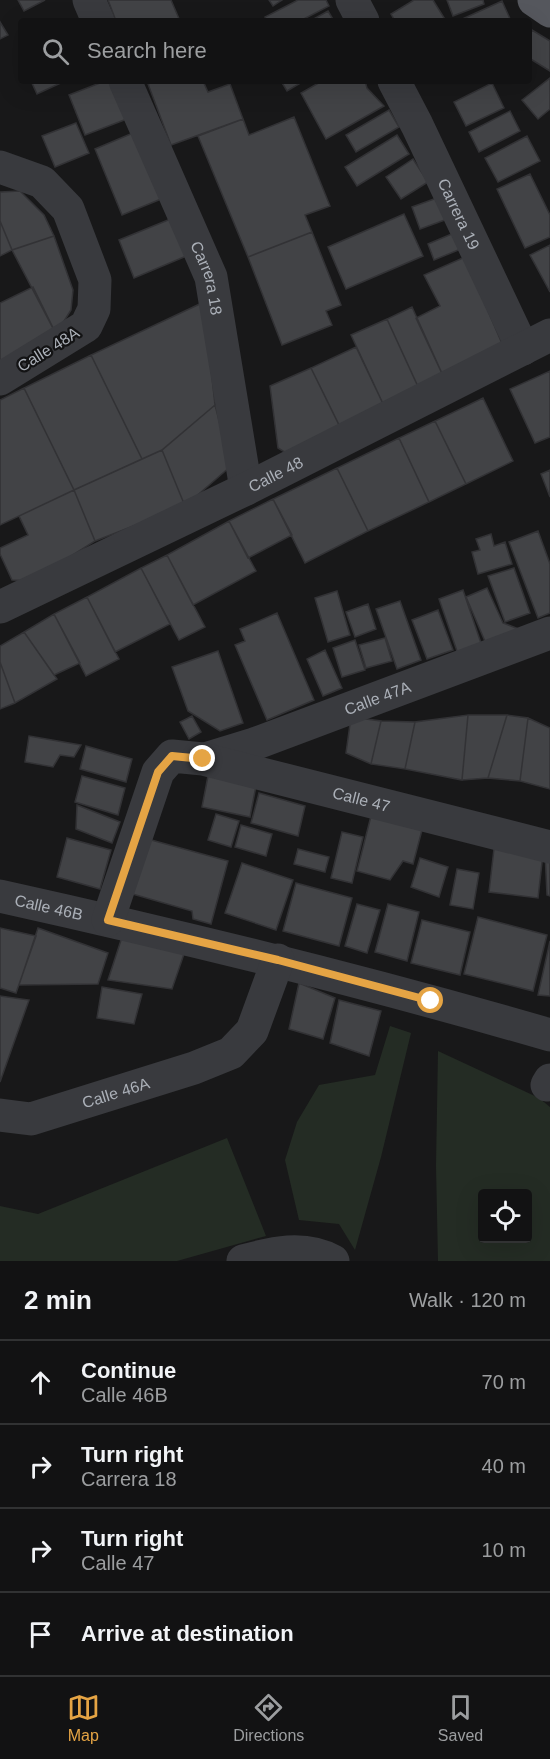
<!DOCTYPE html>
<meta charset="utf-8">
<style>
:root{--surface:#121213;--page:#1f2021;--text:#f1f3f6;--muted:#9c9ea0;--line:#313233;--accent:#e5a444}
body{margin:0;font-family:Helvetica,sans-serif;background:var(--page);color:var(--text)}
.controls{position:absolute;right:18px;bottom:18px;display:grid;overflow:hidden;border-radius:6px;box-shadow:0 6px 24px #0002}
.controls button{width:54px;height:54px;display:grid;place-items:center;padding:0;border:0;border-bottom:2px solid var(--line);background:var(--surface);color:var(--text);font:30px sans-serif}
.stop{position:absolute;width:18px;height:18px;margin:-14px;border:4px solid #e5a444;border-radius:50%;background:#fff}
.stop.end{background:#e5a444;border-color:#fff;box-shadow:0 2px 6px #0008}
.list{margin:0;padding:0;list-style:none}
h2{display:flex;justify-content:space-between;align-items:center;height:78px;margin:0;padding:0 24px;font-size:26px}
h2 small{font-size:20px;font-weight:400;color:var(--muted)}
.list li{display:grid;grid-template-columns:39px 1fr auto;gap:18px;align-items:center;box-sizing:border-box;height:84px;padding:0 24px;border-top:2px solid var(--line)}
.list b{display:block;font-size:22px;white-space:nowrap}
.list p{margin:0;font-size:20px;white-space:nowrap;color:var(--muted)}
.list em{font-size:20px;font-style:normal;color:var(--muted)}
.icon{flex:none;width:33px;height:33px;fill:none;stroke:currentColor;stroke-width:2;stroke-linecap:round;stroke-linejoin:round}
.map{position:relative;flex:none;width:550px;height:1261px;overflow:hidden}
.search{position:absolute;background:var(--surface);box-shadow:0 6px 24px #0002;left:18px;right:18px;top:18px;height:66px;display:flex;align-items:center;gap:15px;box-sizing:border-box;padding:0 21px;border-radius:6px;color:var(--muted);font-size:22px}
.sheet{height:414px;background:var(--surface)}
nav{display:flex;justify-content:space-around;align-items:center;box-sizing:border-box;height:84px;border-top:2px solid var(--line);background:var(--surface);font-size:16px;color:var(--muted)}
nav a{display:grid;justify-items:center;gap:3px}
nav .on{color:var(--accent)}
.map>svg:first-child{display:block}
.green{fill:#242c24;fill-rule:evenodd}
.building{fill:#424346;stroke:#323235;stroke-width:1.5}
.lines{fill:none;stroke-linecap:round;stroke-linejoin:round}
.minor{stroke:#393a3e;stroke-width:33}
.major{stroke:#55575d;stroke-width:33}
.route{stroke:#e5a444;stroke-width:8}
.labels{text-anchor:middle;stroke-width:4.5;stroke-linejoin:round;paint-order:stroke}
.street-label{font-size:16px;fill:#abb0b8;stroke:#131314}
</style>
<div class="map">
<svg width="550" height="1261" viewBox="0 0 550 1261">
<rect width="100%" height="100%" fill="#181819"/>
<path class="green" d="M390,1026L411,1033L381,1157L355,1250L339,1224L299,1220L285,1160L297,1122L319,1085L375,1075Z
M438,1051L539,1098L550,1107V1261H438L436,1166ZM482,1194H528V1238H482Z
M227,1138L266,1236L177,1261H0V1206L38,1214Z"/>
<path class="building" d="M18,0H45L24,11Z
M108,0H171L180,21H116Z
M269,0H282L273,6Z
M298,0H326L329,6L300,21H267L265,17Z
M414,0H433L446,21H395L391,14Z
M447,0H483L484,4L453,16Z
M502,1L511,21H458Z
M328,11L334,21H310Z
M0,22L8,35L0,39Z
M532,30L550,41V71L529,58V34Z
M550,78V109L538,119L522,100Z
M31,81H65L37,94Z
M105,81H117L132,117L85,135L69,95Z
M156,81H203L208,92L230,84L243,119L171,145L148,84Z
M281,81H304L287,91Z
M322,81H365L367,88L384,106L326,139L301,93Z
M492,83L504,108L466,126L454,102Z
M389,110L399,127L356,152L346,135Z
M510,111L520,131L479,152L469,132Z
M294,117L330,206L305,215L312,232L248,257L198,136L243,119L249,135Z
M76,123L89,153L55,167L42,136Z
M140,130L166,197L122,215L95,149Z
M397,135L409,154L357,186L345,167Z
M527,136L540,161L498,182L485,158Z
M413,159L428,182L401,199L386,177Z
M530,174L550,215V237L525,248L497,189Z
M20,191L44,215L54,236L12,250L0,221V192Z
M445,195L453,217L420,229L412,207Z
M404,214L423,256L346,289L328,247Z
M173,218L191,254L134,278L119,240Z
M0,221L12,250L0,256Z
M461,230L468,246L434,260L428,244Z
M312,232L341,305L326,311L332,325L282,345L248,257Z
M54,236L73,290L71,310L56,334L12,250Z
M550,245V292L530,255Z
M465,257L503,346L445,380L416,318L440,306L424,275Z
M33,287L56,334L0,362V303Z
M204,302L215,405L162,450L142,459L91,355Z
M412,307L445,380L420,391L387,319Z
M387,319L420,391L385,408L351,335Z
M356,347L385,408L341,429L311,368Z
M91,355L142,459L74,490L24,388Z
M311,368L341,429L286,453L278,448L270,386Z
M550,371V437L535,443L510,389Z
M24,388L74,490L0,525V400Z
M483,398L513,461L466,484L435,421Z
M215,405L231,466L185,506L162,450Z
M435,421L466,484L429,502L399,438Z
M399,438L429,502L368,531L337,468Z
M162,450L185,506L95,541L74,490Z
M337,468L368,531L305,563L273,499Z
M550,470V497L541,474Z
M74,490L95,541L32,581L12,580L0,554V548L28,535L19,516Z
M273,499L292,535L248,558L229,521Z
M229,521L256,571L193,605L167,555Z
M538,531L550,564V613L538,618L509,542Z
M491,534L494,546L505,542L512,564L478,574L472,552L480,550L476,539Z
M167,555L205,627L179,640L141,568Z
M141,568L170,624L115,652L87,597Z
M514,568L530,613L505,622L488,576Z
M487,588L503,623L524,631L487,646L466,597Z
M463,590L482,646L458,654L439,599Z
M337,591L350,635L328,642L315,598Z
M87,597L119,659L86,676L54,614Z
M400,601L421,660L397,669L376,609Z
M368,604L376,629L355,637L346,612Z
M438,610L453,650L427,659L412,620Z
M277,613L314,700L267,720L235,645L245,641L240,629Z
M54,614L80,663L54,675L24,632Z
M24,632L57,679L15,703L0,662V646Z
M385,638L392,661L366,668L359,645Z
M355,640L365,670L342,677L333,648Z
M325,650L342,688L323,696L307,659Z
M218,651L243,723L220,731L188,711L172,667Z
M0,662L15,703L0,709Z
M468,715L462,780L405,769L415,722Z
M468,715H507L488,778L462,780Z
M507,715L528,718L520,781L488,778Z
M192,716L201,732L189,739L180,722Z
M351,717L381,721L371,764L346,753Z
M528,718L550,728V789L520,781Z
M381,721L415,722L405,769L371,764Z
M29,736L81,745L74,757L60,755L53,767L25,762Z
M86,746L132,759L126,782L80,769Z
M82,776L125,788L118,815L75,802Z
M208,776L256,786L250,817L202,807Z
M259,793L305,806L298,836L251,823Z
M77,805L120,822L112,843L76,829Z
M216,814L239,821L231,847L208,840Z
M371,816L422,830L413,864L403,861L390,880L357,871Z
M241,825L272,834L266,856L235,847Z
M342,832L363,837L352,883L331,878Z
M67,838L111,850L100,889L57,877Z
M144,838L228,861L211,924L193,919L192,911L129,893Z
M495,840L544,845L538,898L489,892Z
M298,849L329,857L325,872L294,864Z
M545,852L550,853V896L547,895Z
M420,858L448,867L439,897L411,887Z
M242,863L293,880L276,930L225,913Z
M457,869L479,873L473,909L450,905Z
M296,883L352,898L339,946L283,931Z
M357,904L380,910L367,953L345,946Z
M388,904L419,912L407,961L375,952Z
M478,917L547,935L533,991L464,974Z
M422,920L470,932L460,975L411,963Z
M0,928L36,936L16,993L0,988Z
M38,928L108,953L98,984L19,985Z
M124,931L185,951L172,989L108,980Z
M550,941V996L538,995Z
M299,983L335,998L323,1039L289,1029Z
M102,987L142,994L134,1024L97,1018Z
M0,996L29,1000L0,1082Z
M339,1000L381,1011L369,1056L330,1043Z"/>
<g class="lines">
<g class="minor">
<path d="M89,0L98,21"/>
<path d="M352,0L363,21"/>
<path id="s1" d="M125,81L211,277L246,489"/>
<path id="s2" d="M394,81L417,125L523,349"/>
<path d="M0,167L42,182L68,209L95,280L94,309L86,326L0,379"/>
<path id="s3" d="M0,607L246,489L550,335"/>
<path id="s4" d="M205,759L254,744L550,633"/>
<path id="s5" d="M0,896C185,937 368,982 550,1035"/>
<path id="s6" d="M108,920L158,772L172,756L203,759L550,847"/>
<path d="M547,1085L550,1080"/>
<path id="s7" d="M0,1115L31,1119L194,1068L231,1053L252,1031L278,960"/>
<path d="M243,1261C272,1253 304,1245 333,1261"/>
</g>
<path class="major" d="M534,0L550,11"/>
</g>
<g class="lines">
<path class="route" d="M203,759L172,756L158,772L108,920L278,960L431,1001"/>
</g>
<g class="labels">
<g class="street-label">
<text dy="6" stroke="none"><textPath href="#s2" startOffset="148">Carrera 19</textPath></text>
<text dy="6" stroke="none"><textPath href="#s1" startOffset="214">Carrera 18</textPath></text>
<text transform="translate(48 349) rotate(-32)" y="6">Calle 48A</text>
<text dy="6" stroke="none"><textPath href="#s3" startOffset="306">Calle 48</textPath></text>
<text dy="6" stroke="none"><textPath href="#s4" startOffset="183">Calle 47A</textPath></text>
<text dy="6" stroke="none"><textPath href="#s6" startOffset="372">Calle 47</textPath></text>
<text dy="6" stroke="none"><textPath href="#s5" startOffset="50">Calle 46B</textPath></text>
<text dy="6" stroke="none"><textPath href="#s7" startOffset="120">Calle 46A</textPath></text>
</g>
</g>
</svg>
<div class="controls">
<button><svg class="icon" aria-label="locate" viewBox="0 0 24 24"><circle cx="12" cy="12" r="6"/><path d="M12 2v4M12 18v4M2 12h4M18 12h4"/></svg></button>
</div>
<div class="stop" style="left:431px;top:1001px"></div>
<div class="stop end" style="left:203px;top:759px"></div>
<div class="search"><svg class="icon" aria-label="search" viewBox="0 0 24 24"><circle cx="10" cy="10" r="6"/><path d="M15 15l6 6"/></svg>Search here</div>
</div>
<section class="sheet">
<h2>2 min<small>Walk · 120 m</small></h2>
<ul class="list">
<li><svg class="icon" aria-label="ahead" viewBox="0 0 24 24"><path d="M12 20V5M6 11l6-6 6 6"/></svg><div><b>Continue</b><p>Calle 46B</p></div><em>70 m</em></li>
<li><svg class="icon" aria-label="right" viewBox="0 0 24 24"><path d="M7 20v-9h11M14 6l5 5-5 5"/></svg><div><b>Turn right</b><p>Carrera 18</p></div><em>40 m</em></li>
<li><svg class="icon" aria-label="right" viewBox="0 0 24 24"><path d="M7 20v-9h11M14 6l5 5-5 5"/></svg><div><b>Turn right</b><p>Calle 47</p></div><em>10 m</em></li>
<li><svg class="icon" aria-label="arrive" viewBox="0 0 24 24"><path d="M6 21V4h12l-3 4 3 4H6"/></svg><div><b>Arrive at destination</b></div></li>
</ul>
</section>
<nav>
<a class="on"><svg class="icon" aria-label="map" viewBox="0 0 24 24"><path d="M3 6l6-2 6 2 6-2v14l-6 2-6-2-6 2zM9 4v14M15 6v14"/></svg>Map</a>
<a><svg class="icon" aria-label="directions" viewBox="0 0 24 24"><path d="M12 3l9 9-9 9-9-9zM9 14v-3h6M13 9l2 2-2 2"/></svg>Directions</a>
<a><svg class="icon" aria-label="saved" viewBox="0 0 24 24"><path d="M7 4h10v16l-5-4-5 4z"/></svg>Saved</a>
</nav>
